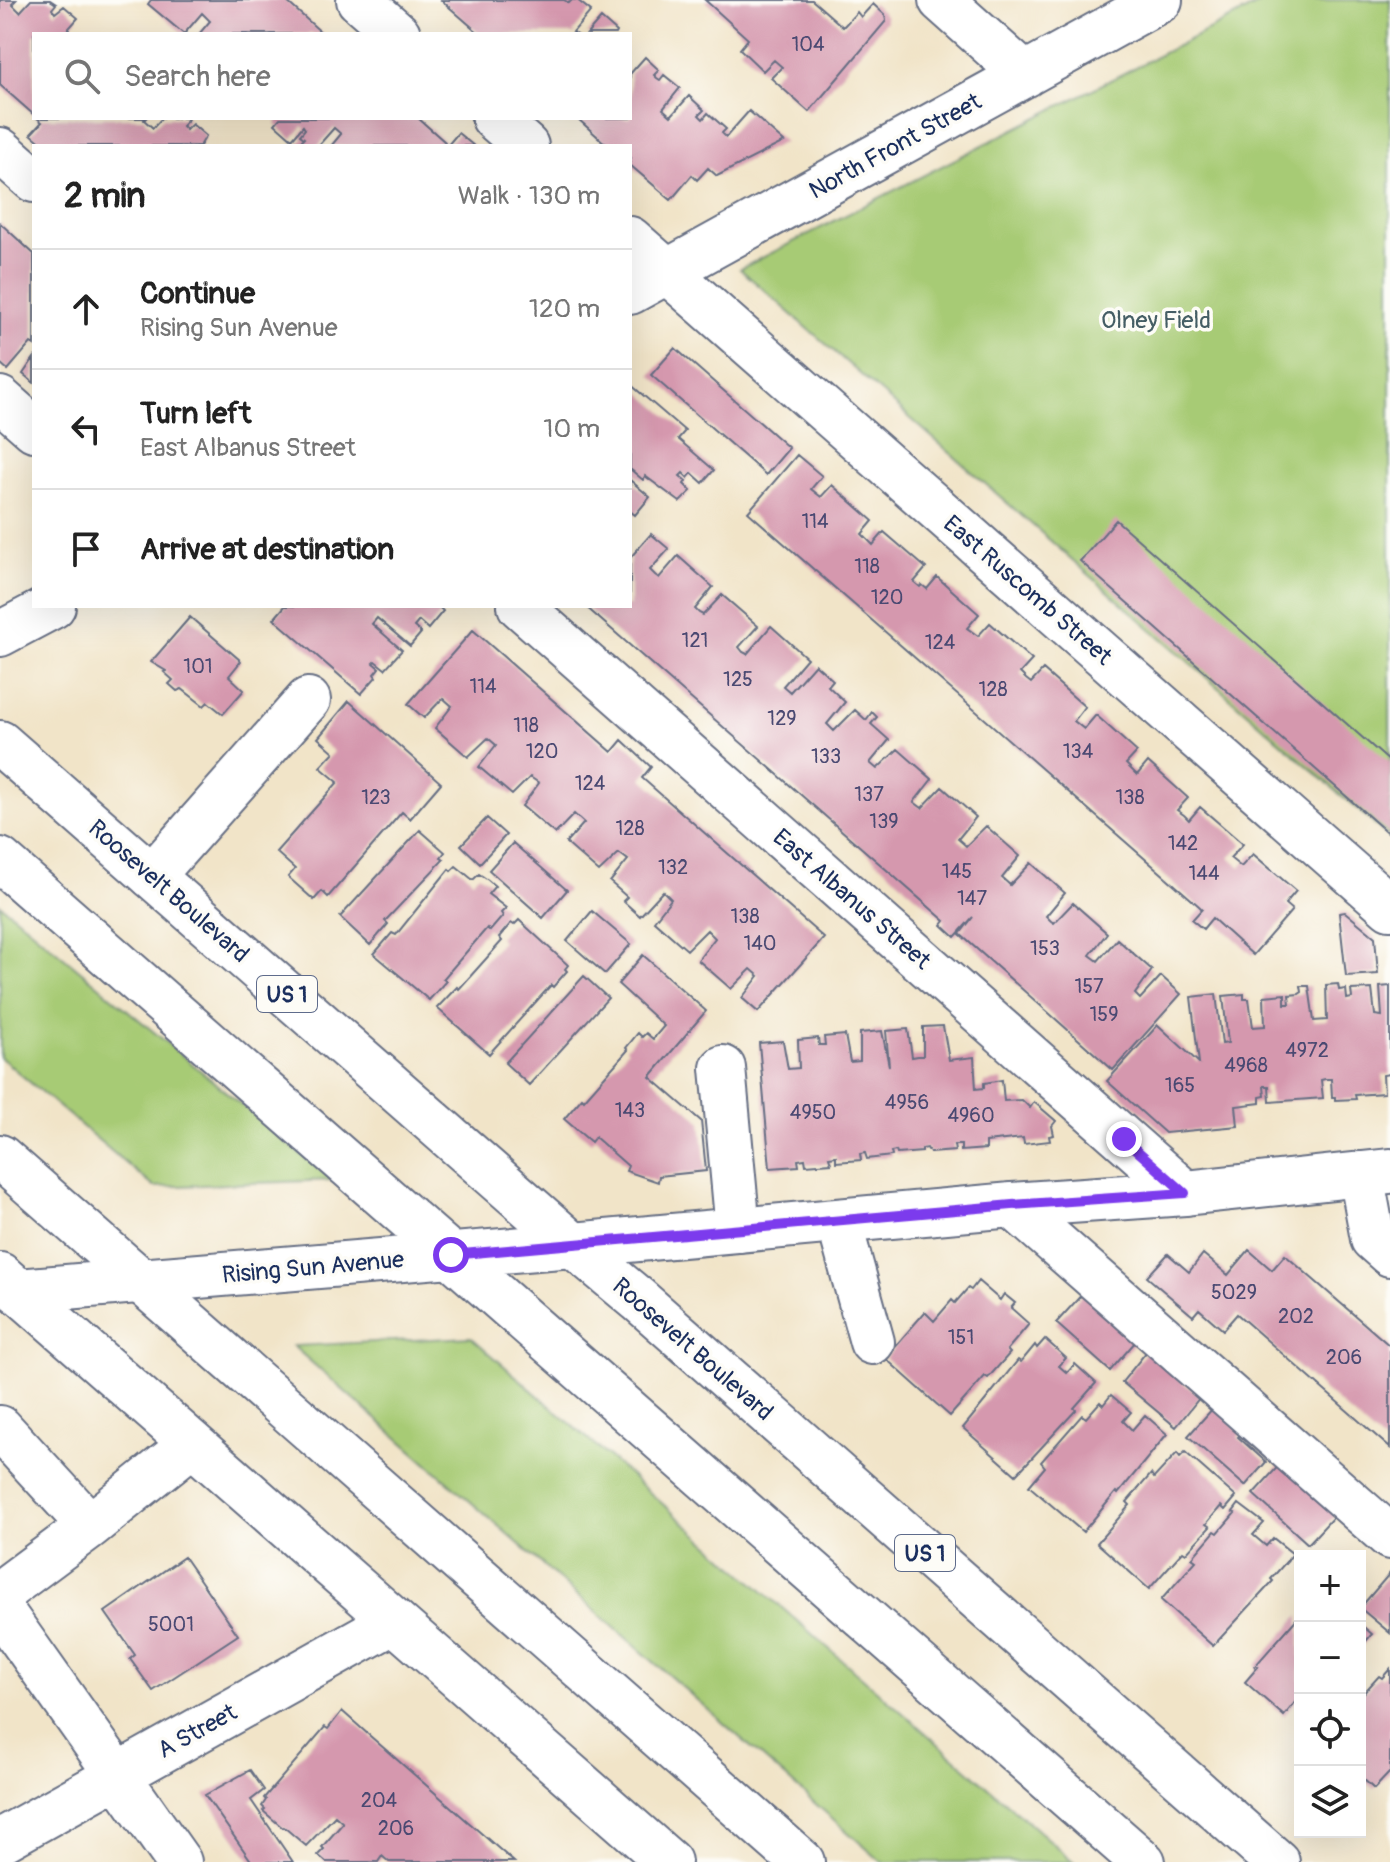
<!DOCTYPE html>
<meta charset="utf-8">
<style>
:root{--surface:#fff;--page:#f6f6f6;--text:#222;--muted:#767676;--line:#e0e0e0}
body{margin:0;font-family:Pangolin,sans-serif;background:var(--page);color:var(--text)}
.controls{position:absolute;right:24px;bottom:24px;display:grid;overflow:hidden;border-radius:0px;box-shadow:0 8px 32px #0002}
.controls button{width:72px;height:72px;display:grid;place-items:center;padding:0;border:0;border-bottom:2px solid var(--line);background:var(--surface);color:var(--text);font:40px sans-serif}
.stop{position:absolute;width:24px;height:24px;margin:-18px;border:6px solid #7c3aed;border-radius:50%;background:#fff}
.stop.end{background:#7c3aed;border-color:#fff;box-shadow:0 2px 8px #0008}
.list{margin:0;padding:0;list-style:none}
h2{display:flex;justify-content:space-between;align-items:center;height:104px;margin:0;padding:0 32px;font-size:34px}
h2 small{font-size:26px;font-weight:400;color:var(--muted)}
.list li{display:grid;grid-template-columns:52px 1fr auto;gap:24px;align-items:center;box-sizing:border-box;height:120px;padding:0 32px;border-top:2px solid var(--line)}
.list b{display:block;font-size:30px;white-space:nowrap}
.list p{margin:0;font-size:26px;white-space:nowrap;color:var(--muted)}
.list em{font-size:26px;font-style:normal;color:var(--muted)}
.icon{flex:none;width:44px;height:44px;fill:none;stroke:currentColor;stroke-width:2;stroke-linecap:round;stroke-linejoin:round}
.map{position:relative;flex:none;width:1390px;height:1862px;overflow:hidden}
.search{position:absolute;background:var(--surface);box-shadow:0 8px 32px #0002;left:32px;top:32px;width:600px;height:88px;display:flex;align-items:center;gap:20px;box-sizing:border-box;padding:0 28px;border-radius:0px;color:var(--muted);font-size:30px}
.panel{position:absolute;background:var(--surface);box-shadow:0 8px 32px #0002;left:32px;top:144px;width:600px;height:464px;border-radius:0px}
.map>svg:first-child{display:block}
.green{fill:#a7cb75;stroke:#617d6a;stroke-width:2}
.building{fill:#d598ae}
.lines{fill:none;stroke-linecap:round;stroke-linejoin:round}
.minor-casing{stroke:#666e83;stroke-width:48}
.major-casing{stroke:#666e83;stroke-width:48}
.highway-casing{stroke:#666e83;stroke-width:48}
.minor{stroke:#fff;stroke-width:44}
.major{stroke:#fff;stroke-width:44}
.highway{stroke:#fff;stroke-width:44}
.route{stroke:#7c3aed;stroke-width:10}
.labels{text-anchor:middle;stroke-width:7;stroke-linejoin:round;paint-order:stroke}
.number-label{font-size:20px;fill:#4a4972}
.shield{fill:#fdfcf7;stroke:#5f6c8c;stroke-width:2}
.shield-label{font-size:22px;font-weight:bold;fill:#1b2f5e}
.street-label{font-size:24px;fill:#1b2f5e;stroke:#fdfcf7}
.park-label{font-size:24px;fill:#455e65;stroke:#fdfcf7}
</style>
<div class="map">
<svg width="1390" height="1862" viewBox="0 0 1390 1862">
<rect width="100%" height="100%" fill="#fdfcf7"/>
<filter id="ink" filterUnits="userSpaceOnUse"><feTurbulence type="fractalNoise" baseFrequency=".0125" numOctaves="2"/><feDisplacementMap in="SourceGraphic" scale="16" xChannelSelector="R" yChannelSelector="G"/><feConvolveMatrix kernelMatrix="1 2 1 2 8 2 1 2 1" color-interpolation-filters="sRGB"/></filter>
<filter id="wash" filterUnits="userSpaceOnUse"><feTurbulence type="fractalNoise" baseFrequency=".006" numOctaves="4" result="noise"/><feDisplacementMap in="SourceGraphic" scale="32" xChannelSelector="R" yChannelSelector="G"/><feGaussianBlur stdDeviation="1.8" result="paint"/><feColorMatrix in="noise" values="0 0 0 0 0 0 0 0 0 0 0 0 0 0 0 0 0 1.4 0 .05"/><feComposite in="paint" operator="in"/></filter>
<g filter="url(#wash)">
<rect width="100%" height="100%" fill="#f1e4c8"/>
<path class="green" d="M1267,0H1390V838L740,269Z
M0,904L332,1180L154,1187L0,1057Z
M471,1337L1074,1862H882L293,1346Z"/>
<g id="blocks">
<path class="building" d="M0,0H16L12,4L20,12L31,0H50L56,4L52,9L55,13L64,6L78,18L64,34H34V115L0,85Z
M151,0H285L323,34H199L210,21L202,13L184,34L148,4Z
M441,0H564L569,3L572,0H577L591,11L573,32L576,34H480Z
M705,0H812L843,27L857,12L861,17L873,4L885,15L886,21L809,112L771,78L782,67L774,60L763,71L740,49L748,39Z
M601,18L617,32L616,34H587Z
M645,57L659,70L654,75L657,78L660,80L664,75L680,88L663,109L671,116L689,96L704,110L699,115L703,119L708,113L726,129L722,133L726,137L749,111L784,142L717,176L708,168L697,180L692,175L671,200L630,165V146H608L577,118H630V74Z
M37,118H146L144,120L153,128L162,118H186L188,120L182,126L186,130L192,124L206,136L200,146H45L31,134L42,122Z
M280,118H418L445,142L442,146H331L341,134L334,128L318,146H301L298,144L304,138L300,135L305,129L303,126L292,139L275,124Z
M458,133L474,146H447Z
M0,223L34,254V345L31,343L8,370L0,363Z
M675,348L789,448L766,475L651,375Z
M34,358V383L23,374Z
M630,384L685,431L678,439L714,470L703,483L692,473L688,478L683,473L680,476L686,481L684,484L691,491L680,502L645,476L643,480L630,469Z
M797,455L822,476L811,489L821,497L832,485L873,521L862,534L873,545L884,532L926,568L914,582L920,587L922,585L927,589L937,577L979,614L967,628L978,636L990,623L1032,660L1020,673L1026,679L1031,683L1043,670L1085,707L1074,721L1084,729L1096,715L1137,752L1126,764L1137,775L1148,762L1188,798L1177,810L1184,815L1189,820L1200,807L1243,844L1230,858L1241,867L1253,854L1296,891L1285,904L1292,910L1253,955L1212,918L1203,929L1192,920L1202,909L1199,906L748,512Z
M630,480L650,497L635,515L630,511Z
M1116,520L1390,762V835L1080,561Z
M651,534L669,549L650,570L655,575L659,578L678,556L713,587L695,609L699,613L703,615L722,595L758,626L739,647L743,652L747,654L771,626L807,658L783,686L790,692L815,664L833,680L828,686L845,702L827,724L834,731L855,710L866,720L872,712L877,717L871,724L889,740L870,763L877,769L898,749L932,779L914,802L922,808L942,787L976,817L958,839L966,846L986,826L1020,856L1002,878L1010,885L1031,863L1065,893L1046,916L1051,921L1054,923L1073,903L1107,933L1090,955L1098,961L1117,939L1152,970L1135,994L1140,999L1161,976L1181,994L1113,1070L960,934L973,917L955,937L942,925L945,921L585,606H630V558Z
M285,606H438L443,611L428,629L419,621L414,627L421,633L410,646L377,618L372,624L402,650L385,669L375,661L373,663L379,668L374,674L376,677L361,694L274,619Z
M190,617L241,661L229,676L244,690L223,714L208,702L204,706L182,689L177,691L169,684L173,680L164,672L166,671L151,662Z
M473,630L612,752L622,740L651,767L642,778L824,938L758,1012L742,998L759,976L751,969L731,989L698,960L715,938L707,930L687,950L654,921L671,899L663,891L640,916L623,901L627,897L610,882L628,860L619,853L599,872L566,843L584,823L574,814L555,834L522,806L539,783L530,777L512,795L479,767L496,745L488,738L468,757L435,728L452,706L443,698L424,718L408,704Z
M349,701L441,783L410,819L402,812L328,897L322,891L314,900L288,877L295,869L276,852L338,782L320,767L334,752L318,738Z
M487,818L506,835L480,863L461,845Z
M420,830L445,852L441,857L444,859L385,921L388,924L370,945L340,917Z
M513,843L567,890L543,918L489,870Z
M456,866L473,880L479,874L488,880L495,886L488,894L506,908L501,913L503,916L490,931L487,928L443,979L446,981L429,1000L374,954L392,933L396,935L449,869L451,871Z
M592,911L631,944L605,974L567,941Z
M1345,912L1375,937L1378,974L1346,976L1339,913Z
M519,920L568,965L565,969L567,971L553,987L551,985L489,1054L437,1008L457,987L459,989L502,941L499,937L511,923L514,925Z
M643,955L706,1011L650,1077L701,1121L706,1171L659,1176L658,1182L626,1171L628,1166L595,1137L591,1142L564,1119L582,1098L584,1100L628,1050L626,1048L638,1033L642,1037L646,1033L653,1039L664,1026L618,984Z
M584,976L608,998L529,1085L505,1063Z
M1338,984L1339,990L1346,989L1347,999L1352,998L1351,990L1372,989L1375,1015L1382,1016L1380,987L1390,986V1074L1383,1075L1384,1093L1355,1095L1356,1099L1335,1100V1097H1332L1331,1079H1325L1321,1080L1323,1098L1270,1102L1269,1086H1264L1265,1096L1260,1097V1103L1236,1106L1238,1126L1165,1133L1107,1081L1158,1025L1199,1063L1191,997L1216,994L1222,1044L1228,1043L1223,996L1244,994V999H1249L1253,1027L1265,1026L1264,996L1285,994V1004H1290L1289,995L1299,994L1302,992L1301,986H1309L1314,1021L1327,1020L1326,985Z
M943,1026L949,1060L974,1057L976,1089L984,1088V1083L1002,1080L1004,1101L1022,1100L1030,1108L1034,1102L1056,1121L1052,1126L1054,1135L1049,1136L1050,1141L1024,1144L1023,1138L986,1142V1149L961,1151V1145H954L955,1151L930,1153L927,1148L922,1149V1152L897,1154L896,1151L891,1152L892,1156L867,1159L865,1153L860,1154L861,1160L836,1162V1156L829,1157L831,1163L806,1165L805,1159L798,1160L799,1166L770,1168L759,1043L783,1041L788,1069L799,1068L798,1040L818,1038L819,1045H825L824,1037L845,1035L850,1062L860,1061V1033L882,1031L889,1066L886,1031L908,1029L912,1057L918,1056H923V1027Z
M1249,1250L1272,1270L1285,1255L1390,1346V1448L1237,1314L1223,1330L1199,1309L1193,1316L1147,1277L1168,1254L1189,1272L1203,1254L1228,1275Z
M978,1281L1000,1300L1004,1294L1015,1303L1011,1308L1029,1324L1007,1350L1010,1353L988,1378L985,1376L950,1416L885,1358L925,1312L934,1321L952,1300L955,1303L968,1288L971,1290Z
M1086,1290L1136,1341L1110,1371L1056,1323Z
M1045,1339L1066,1358L1059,1366L1067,1373L1075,1364L1096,1383L1074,1408L1076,1410L1016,1475L963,1428L1018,1360L1021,1362L1035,1345L1037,1348Z
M1147,1351L1200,1397L1176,1427L1122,1382Z
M1111,1395L1131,1412L1123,1421L1132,1430L1145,1415L1167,1434L1118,1494L1116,1492L1083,1532L1029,1486L1045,1467L1041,1462L1082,1415L1086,1418L1100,1402L1103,1405Z
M1214,1407L1242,1433L1238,1437L1266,1462L1245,1486L1188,1436Z
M1185,1452L1236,1497L1225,1510L1221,1506L1206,1524L1210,1527L1186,1553L1183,1551L1149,1589L1097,1543L1130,1505L1127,1502L1151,1474L1154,1478L1177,1453L1180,1457Z
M1283,1461L1335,1515L1308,1544L1253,1494Z
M1239,1504L1264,1523L1253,1535L1266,1546L1273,1538L1293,1554L1271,1579L1273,1581L1213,1646L1161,1600L1196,1561L1192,1558L1215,1531L1218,1533L1235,1513L1233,1512Z
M184,1557L238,1635L153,1691L130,1659L135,1655L105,1612Z
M1390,1573V1633L1360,1608Z
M1300,1615V1701H1296L1284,1716L1245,1682L1258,1667L1255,1666Z
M1360,1624L1372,1634L1360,1648Z
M1390,1669V1772L1374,1789L1360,1776V1697L1379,1676L1382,1678Z
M342,1711L370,1736L514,1862H389L382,1856L378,1862H326L318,1855L324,1849L322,1847L343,1823L335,1816L306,1846L284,1827L283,1828L263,1811L265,1809L262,1806L266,1800L264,1798L325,1727L328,1729Z
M250,1770L264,1790L251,1800L293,1862H252L205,1795Z"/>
</g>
</g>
<g filter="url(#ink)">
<use href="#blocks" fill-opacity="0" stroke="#666e83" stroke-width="2"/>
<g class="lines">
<g class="minor-casing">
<path id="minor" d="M359,0L398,34
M941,0L1025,75
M494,118L526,146
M0,150L34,180
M630,239L1390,907
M630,292L1160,0
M0,399L34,429
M520,606L1185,1193
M0,634L53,606
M152,876L308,700
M723,1068L738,1230
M1361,1174L1373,1239L1390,1254
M1012,1205L1390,1537
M839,1222L872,1342
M0,1428L90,1526L0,1593
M90,1526L192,1444
M0,1609L179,1862
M0,1841L394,1621"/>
</g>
<g class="major-casing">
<path id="major" d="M18,1291L573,1245L1012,1205L1185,1193L1390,1171"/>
</g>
<g class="highway-casing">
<path id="highway" d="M0,743L573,1245L639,1300L1277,1862
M0,860L1143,1862
M0,1157L802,1862
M0,1275L669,1862"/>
</g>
<use href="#minor" class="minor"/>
<use href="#major" class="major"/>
<use href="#highway" class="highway"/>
</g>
</g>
<g class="lines" filter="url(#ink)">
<path class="route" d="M451,1255L1012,1205L1185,1193L1124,1139"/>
</g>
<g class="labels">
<g class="number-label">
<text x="808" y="51">104</text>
<text x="815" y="528">114</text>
<text x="867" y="573">118</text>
<text x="887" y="604">120</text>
<text x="695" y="647">121</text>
<text x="940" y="649">124</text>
<text x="198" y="673">101</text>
<text x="738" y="686">125</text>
<text x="483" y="693">114</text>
<text x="993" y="696">128</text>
<text x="782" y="725">129</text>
<text x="526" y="732">118</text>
<text x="542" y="758">120</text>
<text x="1078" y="758">134</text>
<text x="826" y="763">133</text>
<text x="590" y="790">124</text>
<text x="869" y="801">137</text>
<text x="376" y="804">123</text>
<text x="1130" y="804">138</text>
<text x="884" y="828">139</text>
<text x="630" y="835">128</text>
<text x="1183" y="850">142</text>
<text x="673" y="874">132</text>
<text x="957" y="878">145</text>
<text x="1204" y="880">144</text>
<text x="972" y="905">147</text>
<text x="745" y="923">138</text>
<text x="760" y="950">140</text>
<text x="1045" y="955">153</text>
<text x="1089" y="993">157</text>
<text x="1104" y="1021">159</text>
<text x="1307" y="1057">4972</text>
<text x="1246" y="1072">4968</text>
<text x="1180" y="1092">165</text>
<text x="907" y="1109">4956</text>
<text x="630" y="1117">143</text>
<text x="813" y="1119">4950</text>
<text x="971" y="1122">4960</text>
<text x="1234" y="1299">5029</text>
<text x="1296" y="1323">202</text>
<text x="961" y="1344">151</text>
<text x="1344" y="1364">206</text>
<text x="171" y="1631">5001</text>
<text x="379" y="1807">204</text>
<text x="396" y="1835">206</text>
</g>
<g class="shield">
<rect x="257" y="976" width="60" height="36" rx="6"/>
<rect x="895" y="1535" width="60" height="36" rx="6"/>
</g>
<g class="shield-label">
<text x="287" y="1002">US 1</text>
<text x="925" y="1561">US 1</text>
</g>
<g class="street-label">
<text transform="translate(895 146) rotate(-29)" y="8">North Front Street</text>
<text transform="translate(1028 590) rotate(41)" y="8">East Ruscomb Street</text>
<text transform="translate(169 891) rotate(41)" y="8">Roosevelt Boulevard</text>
<text transform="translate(852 899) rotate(41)" y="8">East Albanus Street</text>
<text transform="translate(313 1267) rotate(-5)" y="8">Rising Sun Avenue</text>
<text transform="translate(693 1349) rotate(41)" y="8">Roosevelt Boulevard</text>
<text transform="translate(197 1731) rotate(-29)" y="8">A Street</text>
</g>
<g class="park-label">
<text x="1156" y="328">Olney Field</text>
</g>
</g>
</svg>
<div class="controls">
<button>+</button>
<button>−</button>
<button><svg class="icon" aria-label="locate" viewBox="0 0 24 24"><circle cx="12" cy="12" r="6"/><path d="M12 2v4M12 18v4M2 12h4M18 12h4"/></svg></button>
<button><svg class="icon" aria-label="layers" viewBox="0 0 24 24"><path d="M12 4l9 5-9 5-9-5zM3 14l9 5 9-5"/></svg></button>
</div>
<div class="stop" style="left:451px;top:1255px"></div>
<div class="stop end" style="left:1124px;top:1139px"></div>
<div class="search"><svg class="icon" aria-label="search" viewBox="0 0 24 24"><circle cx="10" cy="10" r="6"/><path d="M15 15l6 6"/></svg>Search here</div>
<section class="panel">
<h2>2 min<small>Walk · 130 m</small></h2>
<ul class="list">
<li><svg class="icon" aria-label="ahead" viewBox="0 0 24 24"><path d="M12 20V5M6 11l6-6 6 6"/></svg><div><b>Continue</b><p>Rising Sun Avenue</p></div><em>120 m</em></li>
<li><svg class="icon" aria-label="left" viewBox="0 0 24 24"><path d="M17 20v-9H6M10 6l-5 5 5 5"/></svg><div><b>Turn left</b><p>East Albanus Street</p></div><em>10 m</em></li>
<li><svg class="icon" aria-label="arrive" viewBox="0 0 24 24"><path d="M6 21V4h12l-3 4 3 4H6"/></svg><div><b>Arrive at destination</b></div></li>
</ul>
</section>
</div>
